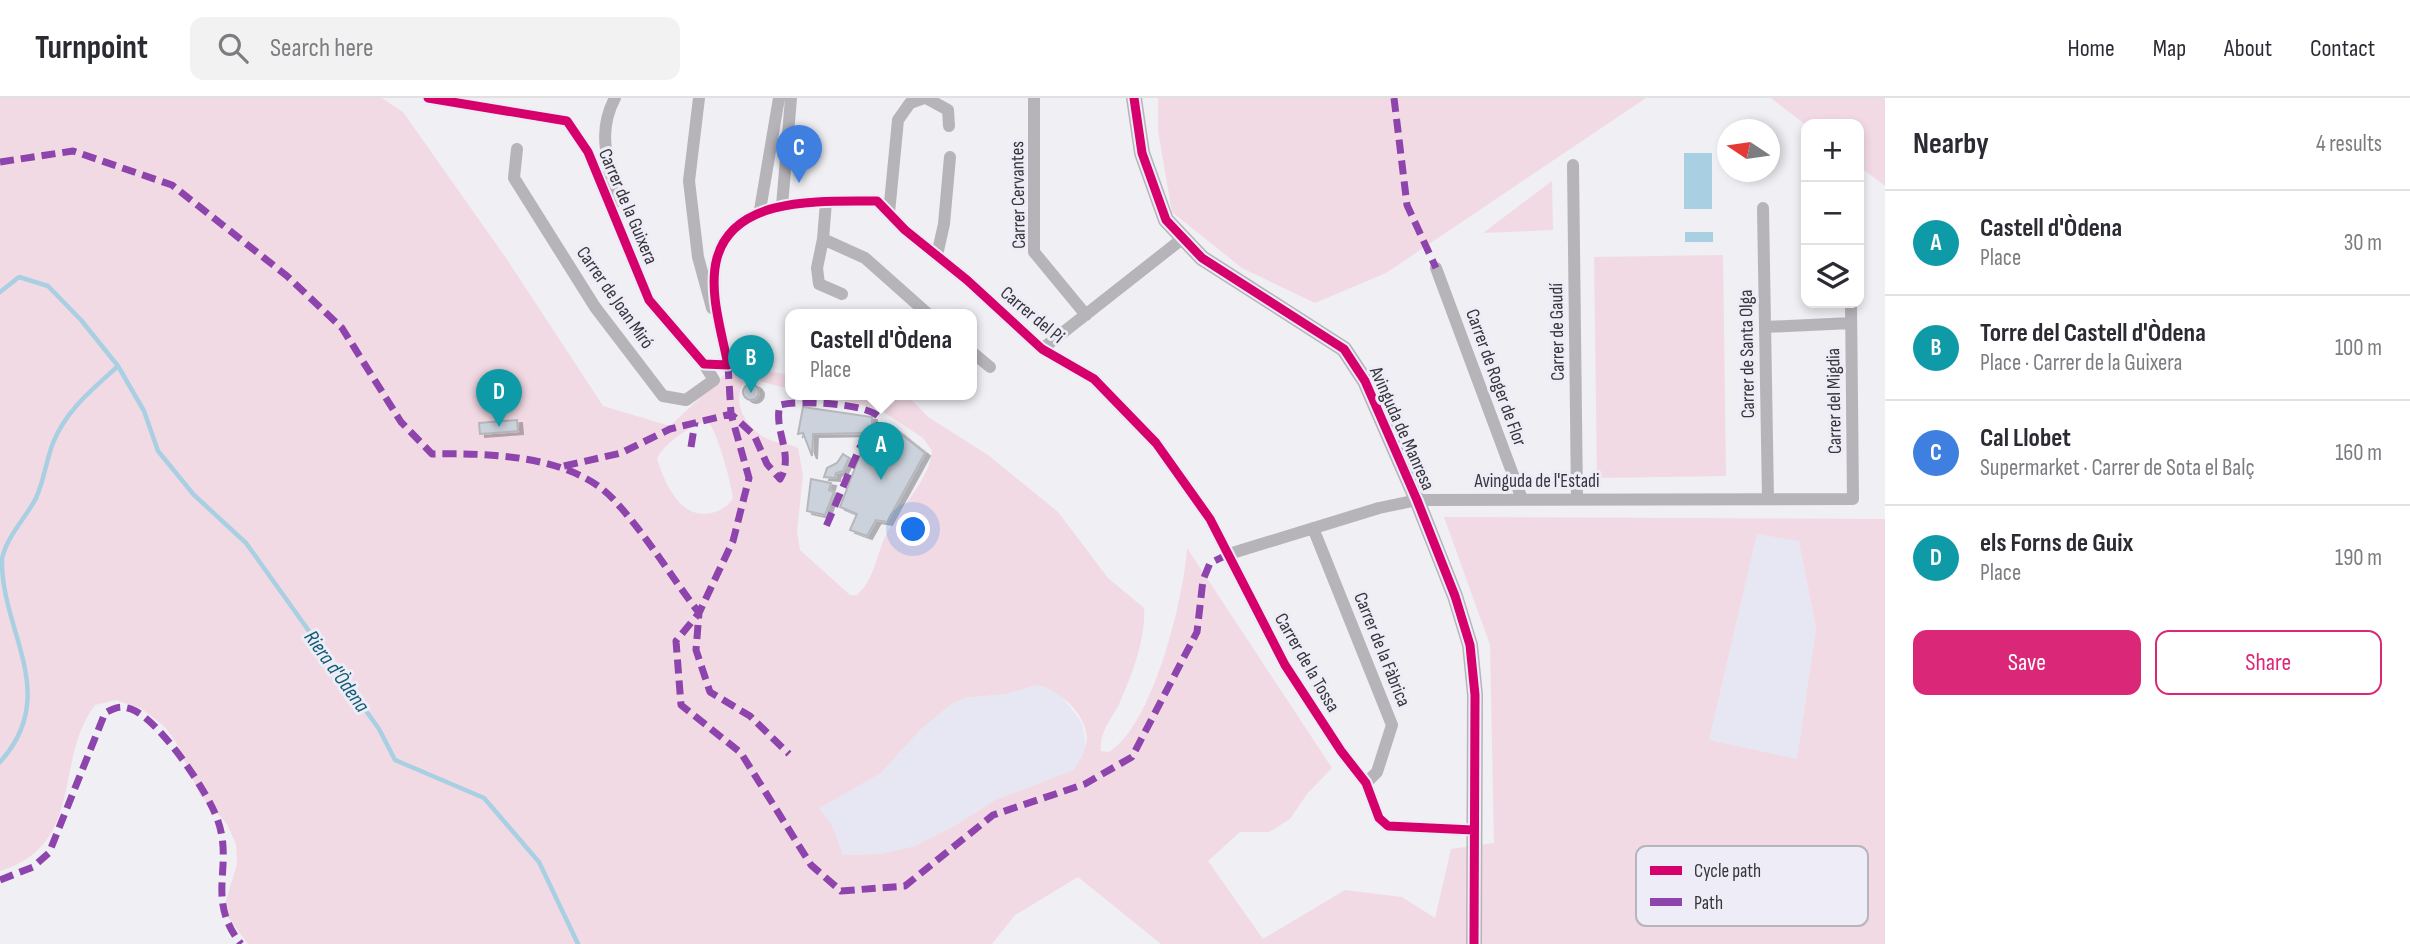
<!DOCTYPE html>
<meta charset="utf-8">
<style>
:root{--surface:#fff;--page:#f2f2f3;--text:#2b2b33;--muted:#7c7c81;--line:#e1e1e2;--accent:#db2777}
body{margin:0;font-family:"Sofia Sans Condensed",sans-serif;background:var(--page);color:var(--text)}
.controls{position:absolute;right:21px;top:21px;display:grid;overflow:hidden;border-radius:14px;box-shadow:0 4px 10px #0003}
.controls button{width:63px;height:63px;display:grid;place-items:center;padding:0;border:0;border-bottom:2px solid var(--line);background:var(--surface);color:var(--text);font:35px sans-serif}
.compass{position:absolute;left:1717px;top:21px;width:63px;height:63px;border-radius:50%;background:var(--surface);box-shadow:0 4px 10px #0003;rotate:283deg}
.you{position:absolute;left:914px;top:432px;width:24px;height:24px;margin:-18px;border:5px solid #fff;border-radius:50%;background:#1a73e8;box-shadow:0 0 0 10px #1a73e833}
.badge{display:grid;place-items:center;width:46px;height:46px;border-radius:50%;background:var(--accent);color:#fff;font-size:23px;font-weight:700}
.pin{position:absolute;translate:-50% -58px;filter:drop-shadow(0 2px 4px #0008)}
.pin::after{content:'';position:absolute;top:37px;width:24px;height:21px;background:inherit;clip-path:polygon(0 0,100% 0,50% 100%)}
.popup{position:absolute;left:785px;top:211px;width:192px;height:91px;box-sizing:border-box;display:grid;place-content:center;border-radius:14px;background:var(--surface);filter:drop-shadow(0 2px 5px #0005);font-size:23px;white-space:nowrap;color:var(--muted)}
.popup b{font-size:26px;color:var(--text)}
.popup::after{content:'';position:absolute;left:50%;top:100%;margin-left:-14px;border:14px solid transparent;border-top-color:var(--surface)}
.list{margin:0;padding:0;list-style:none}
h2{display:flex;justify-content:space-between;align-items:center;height:91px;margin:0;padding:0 28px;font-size:30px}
h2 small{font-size:23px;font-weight:400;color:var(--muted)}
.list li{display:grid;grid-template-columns:46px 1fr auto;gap:21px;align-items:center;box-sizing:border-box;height:105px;padding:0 28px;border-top:2px solid var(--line)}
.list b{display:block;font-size:26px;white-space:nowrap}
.list p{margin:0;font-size:23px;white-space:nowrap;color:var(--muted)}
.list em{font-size:23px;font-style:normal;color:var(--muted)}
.actions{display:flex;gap:14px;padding:21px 28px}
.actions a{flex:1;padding:16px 0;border:2px solid var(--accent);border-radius:14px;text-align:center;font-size:24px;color:var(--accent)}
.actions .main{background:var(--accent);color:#fff}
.icon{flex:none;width:38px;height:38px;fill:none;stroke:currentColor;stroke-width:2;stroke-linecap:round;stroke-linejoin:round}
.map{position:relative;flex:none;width:1885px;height:846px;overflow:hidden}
header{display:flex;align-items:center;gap:42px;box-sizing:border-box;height:98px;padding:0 35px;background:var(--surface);border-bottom:2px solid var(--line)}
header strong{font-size:33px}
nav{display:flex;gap:38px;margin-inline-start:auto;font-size:24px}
.search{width:490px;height:63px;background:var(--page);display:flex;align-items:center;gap:18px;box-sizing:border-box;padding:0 24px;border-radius:14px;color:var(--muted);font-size:26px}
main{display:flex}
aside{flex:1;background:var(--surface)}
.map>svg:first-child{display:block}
.built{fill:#e7e6f3}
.green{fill:#f2dae4;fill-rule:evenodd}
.water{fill:#a8d0e2}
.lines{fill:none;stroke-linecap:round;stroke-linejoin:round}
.stream{stroke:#a8d0e2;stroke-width:4.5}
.building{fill:#ccd2dc;stroke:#b6b7bb;stroke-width:2;filter:url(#shadow)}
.minor{stroke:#b6b4b8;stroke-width:12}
.tertiary{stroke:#b6b4b8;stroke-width:16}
.quiet{stroke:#8e44ad;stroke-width:7;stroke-dasharray:14 7;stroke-linecap:butt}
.cycleway-casing{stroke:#edecf7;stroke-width:13}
.cycleway{stroke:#d6006c;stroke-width:9}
.labels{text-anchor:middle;stroke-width:6;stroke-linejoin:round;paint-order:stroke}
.street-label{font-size:19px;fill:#36353a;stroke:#edecf7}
.water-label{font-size:21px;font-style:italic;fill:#0e5b72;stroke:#edecf7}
.key{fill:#edecf7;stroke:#b6b5be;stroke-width:2}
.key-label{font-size:19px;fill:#36353a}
</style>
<header>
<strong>Turnpoint</strong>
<div class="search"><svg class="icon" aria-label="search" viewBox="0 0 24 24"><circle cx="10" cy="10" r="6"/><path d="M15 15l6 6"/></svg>Search here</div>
<nav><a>Home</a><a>Map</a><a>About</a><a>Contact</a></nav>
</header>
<main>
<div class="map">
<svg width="1885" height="846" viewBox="0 0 1885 846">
<defs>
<filter id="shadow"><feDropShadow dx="5" dy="3" stdDeviation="0" flood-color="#0004"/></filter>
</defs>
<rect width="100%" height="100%" fill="#efeff4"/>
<path class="built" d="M1757,436L1799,442L1816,531L1797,661L1709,642Z
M1037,587L1058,594L1082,625L1086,649L1074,672L995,702L956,727L915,748L881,756L842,757L832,727L818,710L881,675L919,633L950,607L965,600L1005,596Z"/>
<path class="green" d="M0,0H382L403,14L506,160L603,308L670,328L735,267L790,277V291L751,281L744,283C730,306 748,333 770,342C780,346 789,345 798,350L803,377L797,433L800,452L850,497H857C874,482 876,459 885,439C898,411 929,384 932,353L923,340L879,311L818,296H906L928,319L988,357L1058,414L1108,480L1144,510C1146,540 1132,577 1120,604C1112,621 1099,634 1101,653L1109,654C1153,627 1184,500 1187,450L1332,670L1307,696L1290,721L1269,734H1240L1208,763L1263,841L1345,792L1402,799L1435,820L1451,751L1494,745L1490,547L1444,419L1885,421V846H1161L1078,779L1015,817L992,846H248L227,818L225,806L237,766L236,746L227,726L200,697L176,644L165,629L142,611L116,602L95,607C53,662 86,747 0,773ZM707,323C716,328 732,387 733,400C729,408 720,413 711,415C680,422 665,385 657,361C662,347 692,326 707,323ZM1757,436L1799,443L1816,531L1797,661L1709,642ZM1037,587C1060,591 1092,620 1086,647C1084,655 1078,664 1074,672L995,702L956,727L915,748L881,756L843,757L832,727L819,710L881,675L919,633L950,607L965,600L1005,596Z
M1158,0H1646L1386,175L1315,205L1242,170L1172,114L1158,33Z
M1771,0H1885V88L1859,68V26L1806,27Z
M1552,83L1553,132L1483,135Z
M1723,157L1726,378L1597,380L1594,159Z"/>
<path class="water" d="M1684,55H1712V111H1684Z
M1685,134H1713V144H1685Z"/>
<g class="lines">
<path class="stream" d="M0,194L19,179L48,188L81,222L118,268L144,313L158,353L194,397L246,445L379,631L395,662L484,700L539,764L578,846
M0,664C62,596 0,532 2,461C6,439 26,420 36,400C44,383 46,363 53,345C66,312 93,291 118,268"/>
</g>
<path class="building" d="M743 294a8 8 0 1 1 16 0a8 8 0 1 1-16 0Z
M803,309L872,319V335L813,336L812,358L803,335L798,336Z
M517,322L518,333L480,336L479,325Z
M891,328L925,355L887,424L876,422L867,438L850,432L857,416L840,409L862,352L881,342Z
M843,356L849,360L843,373L836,375L835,380L824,379L827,370L837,365Z
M811,381L831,385L829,392L834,394L825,417L807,413Z"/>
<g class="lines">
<path class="minor" d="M428,0L567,23L588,54L649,202L704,266L728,267C722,235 708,193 717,160C735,96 825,104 877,103L905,132L967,182L1042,251L1094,281L1156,345L1210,421L1285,567L1341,653L1366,685L1379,720L1388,728L1473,732
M699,0L689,83L698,159L712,210
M926,0L948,12L949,28
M1034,0V154L1086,217
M517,51L514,80L595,209L663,298L686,302L714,282L704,266
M1573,67L1577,401
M826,104L823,141L865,160L928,216
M614,105C611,67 595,37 615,0
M782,108L791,0
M1763,110L1768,401
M760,112L779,0
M889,115L898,22L910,5L924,0
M823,141L817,170L819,186L842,196
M937,157L944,126L950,59
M1436,170L1522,401
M1765,229L1851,225
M1042,251L1182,141
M972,254L990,269
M1313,430L1392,627L1377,674L1366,685
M1229,456L1379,410L1417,402L1853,401L1851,205"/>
<path class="tertiary" d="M1134,0L1142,55L1166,122L1202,160L1344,251L1365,283L1417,402L1455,498L1470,547L1475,597L1474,846"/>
<path class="quiet" d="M1394,0L1407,107L1436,170
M0,64L73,53L172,87L287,178L342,230L401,324L432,356C490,355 574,357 615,403C646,437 671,478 699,515L696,552L710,594L750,618L789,656
M728,267L731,316L749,380L733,443L699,515L676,543L681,607L741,655L811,767L841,793L905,788L993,717L1085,686L1132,659L1197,534L1203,482L1210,465L1229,456
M691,349L695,324
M564,368L621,355L670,331L731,316L754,337L767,366L780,381C795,358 773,332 780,307C799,302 866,305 879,319V332L860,349L825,431
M0,782L33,769L49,755L105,615C114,610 120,607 131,611C159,621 209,695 218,723C234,769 205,801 241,846"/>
<g class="cycleway-casing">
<path id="cycleway" d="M428,0L567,23L588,54L649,202L704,266L728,267C722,235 708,193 717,160C735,96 825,104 877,103L905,132L967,182L1042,251L1094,281L1156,345L1210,421L1285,567L1341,653L1366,685L1379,720L1388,728L1473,732
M1134,0L1142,55L1166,122L1202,160L1344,251L1365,283L1417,402L1455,498L1470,547L1475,597L1474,846"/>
</g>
<use href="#cycleway" class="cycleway"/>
</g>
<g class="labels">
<g class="street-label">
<text transform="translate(1017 97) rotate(-91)" y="7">Carrer Cervantes</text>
<text transform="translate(629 108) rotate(67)" y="7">Carrer de la Guixera</text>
<text transform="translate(616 199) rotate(55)" y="7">Carrer de Joan Miró</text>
<text transform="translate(1033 216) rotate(40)" y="7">Carrer del Pi</text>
<text transform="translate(1556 234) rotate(-91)" y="7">Carrer de Gaudí</text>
<text transform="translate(1746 256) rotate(-91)" y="7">Carrer de Santa Olga</text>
<text transform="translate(1497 279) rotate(70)" y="7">Carrer de Roger de Flor</text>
<text transform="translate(1833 303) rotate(-91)" y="7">Carrer del Migdia</text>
<text transform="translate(1403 330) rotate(66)" y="7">Avinguda de Manresa</text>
<text x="1537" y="389">Avinguda de l'Estadi</text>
<text transform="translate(1383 551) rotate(68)" y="7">Carrer de la Fàbrica</text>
<text transform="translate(1308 564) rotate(60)" y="7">Carrer de la Tossa</text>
</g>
<g class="water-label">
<text transform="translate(337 573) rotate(54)" y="7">Riera d'Òdena</text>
</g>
</g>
<rect x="1636" y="748" width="232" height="80" rx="10" class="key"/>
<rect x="1650" y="768" width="32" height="9" fill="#d6006c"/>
<rect x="1650" y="800" width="32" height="8" fill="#8e44ad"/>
<g class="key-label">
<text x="1694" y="779">Cycle path</text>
<text x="1694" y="811">Path</text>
</g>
</svg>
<div class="controls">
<button>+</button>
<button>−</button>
<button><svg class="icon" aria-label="layers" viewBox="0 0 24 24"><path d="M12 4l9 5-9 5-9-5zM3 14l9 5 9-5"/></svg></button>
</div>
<svg class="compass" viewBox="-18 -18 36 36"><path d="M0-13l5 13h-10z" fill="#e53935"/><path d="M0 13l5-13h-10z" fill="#7c7c81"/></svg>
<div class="you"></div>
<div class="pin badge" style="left:881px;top:382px;background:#0f9aa8">A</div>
<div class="popup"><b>Castell d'Òdena</b>Place</div>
<div class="pin badge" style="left:751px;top:295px;background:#0f9aa8">B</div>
<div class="pin badge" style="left:799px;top:85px;background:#3f7fe0">C</div>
<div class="pin badge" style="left:499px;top:329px;background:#0f9aa8">D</div>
</div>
<aside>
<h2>Nearby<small>4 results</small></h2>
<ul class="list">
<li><span class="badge" style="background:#0f9aa8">A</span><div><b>Castell d'Òdena</b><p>Place</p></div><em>30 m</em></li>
<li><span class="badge" style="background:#0f9aa8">B</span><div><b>Torre del Castell d'Òdena</b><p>Place · Carrer de la Guixera</p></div><em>100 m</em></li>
<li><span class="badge" style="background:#3f7fe0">C</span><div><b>Cal Llobet</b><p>Supermarket · Carrer de Sota el Balç</p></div><em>160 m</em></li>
<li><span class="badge" style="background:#0f9aa8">D</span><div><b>els Forns de Guix</b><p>Place</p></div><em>190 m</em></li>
</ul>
<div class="actions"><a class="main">Save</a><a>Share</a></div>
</aside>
</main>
